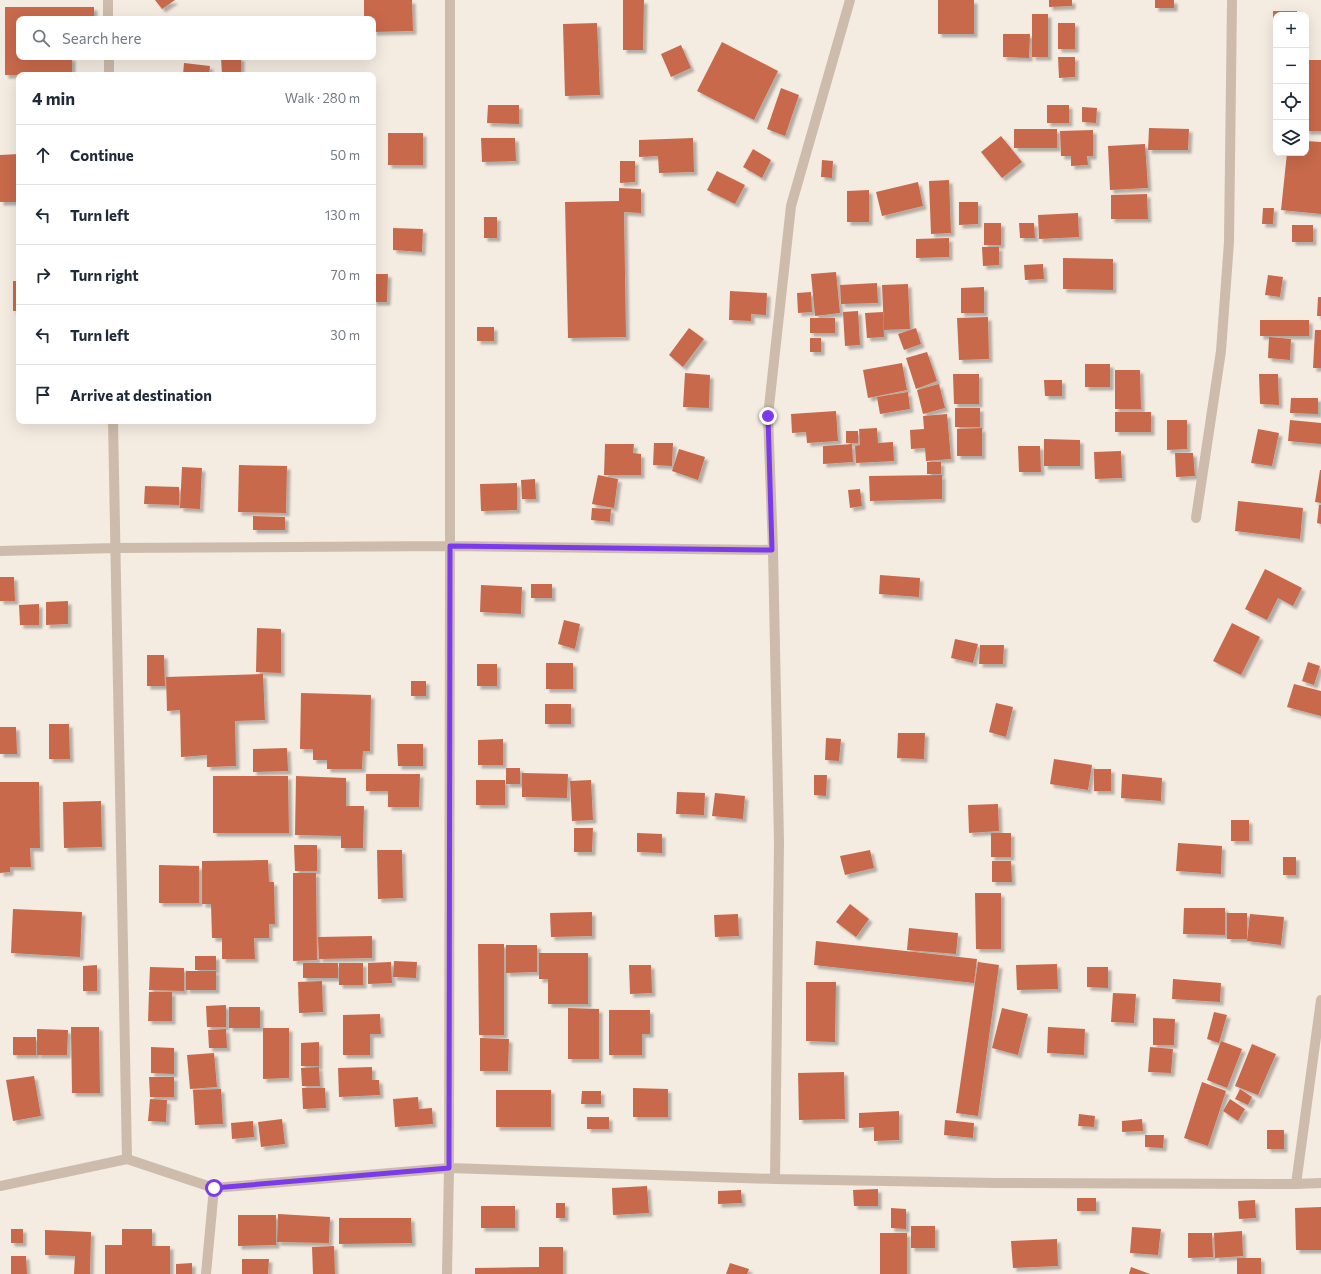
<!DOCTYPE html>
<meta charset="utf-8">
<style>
:root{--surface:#fff;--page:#f2f2f3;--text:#1f2937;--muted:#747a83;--line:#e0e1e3}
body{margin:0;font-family:Commissioner,sans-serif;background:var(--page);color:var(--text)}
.controls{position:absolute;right:12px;top:12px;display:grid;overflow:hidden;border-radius:8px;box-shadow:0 4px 16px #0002}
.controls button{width:36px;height:36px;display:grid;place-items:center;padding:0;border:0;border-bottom:1px solid var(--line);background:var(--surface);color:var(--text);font:20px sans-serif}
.stop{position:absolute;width:12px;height:12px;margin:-9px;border:3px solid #7c3aed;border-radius:50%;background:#fff}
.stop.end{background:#7c3aed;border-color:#fff;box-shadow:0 1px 4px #0008}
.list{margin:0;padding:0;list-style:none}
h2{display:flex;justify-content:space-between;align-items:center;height:52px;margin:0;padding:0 16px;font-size:17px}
h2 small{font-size:13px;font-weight:400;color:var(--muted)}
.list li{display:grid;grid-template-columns:26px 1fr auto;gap:12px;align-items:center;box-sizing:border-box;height:60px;padding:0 16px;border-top:1px solid var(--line)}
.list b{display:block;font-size:15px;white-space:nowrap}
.list em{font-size:13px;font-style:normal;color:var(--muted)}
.icon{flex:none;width:22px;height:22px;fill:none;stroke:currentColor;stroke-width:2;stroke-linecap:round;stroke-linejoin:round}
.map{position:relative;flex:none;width:1321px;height:1274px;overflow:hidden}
.search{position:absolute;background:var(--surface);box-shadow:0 4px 16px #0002;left:16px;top:16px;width:360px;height:44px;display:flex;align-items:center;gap:10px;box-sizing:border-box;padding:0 14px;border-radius:8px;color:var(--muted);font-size:15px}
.panel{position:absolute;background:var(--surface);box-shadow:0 4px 16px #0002;left:16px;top:72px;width:360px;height:352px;border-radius:8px}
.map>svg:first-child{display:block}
.building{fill:#c8694b;filter:url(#shadow)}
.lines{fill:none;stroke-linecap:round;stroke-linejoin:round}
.street{stroke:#cdbbac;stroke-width:10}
.route{stroke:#7c3aed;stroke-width:5}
</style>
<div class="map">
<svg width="1321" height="1274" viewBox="0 0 1321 1274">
<defs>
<filter id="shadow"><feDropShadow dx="3.5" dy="3.5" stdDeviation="1" flood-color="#0004"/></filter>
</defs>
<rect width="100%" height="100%" fill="#f4ebe1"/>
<path class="building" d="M155,0H175L162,9Z
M364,0H412L413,31L373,32V19H364Z
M623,0H644L643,50H623Z
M938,0H974V34H938Z
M1049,0H1072V6L1049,7Z
M1155,0H1174V8H1155Z
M5,7H94V19H19V57H72V75H5Z
M1273,11H1297V15H1276V29H1273Z
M1032,14H1048V57H1032Z
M597,23L600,95L565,96L563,24Z
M1058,23H1075V49H1058Z
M1003,34H1030L1029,58L1003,57Z
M722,42L778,71L754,120L697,91Z
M681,45L691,68L671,77L661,54Z
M221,57H241V75H222Z
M1058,57H1075V77L1059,78Z
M1306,60H1321V131H1306Z
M184,63L210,66L209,75H183Z
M781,88L799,95L785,136L767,129Z
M488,105H519V124L487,123Z
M1047,105H1069V123H1047Z
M1082,107L1097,108L1096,123L1082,122Z
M1149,128L1189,129L1188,150H1148Z
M1014,129H1057V148H1014Z
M1093,130V156H1087L1088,165L1071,166V156H1061L1060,131Z
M388,133H423V165H388Z
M1001,136L1022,162L1002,178L981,152Z
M481,138H515L516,161L482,162Z
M693,138L694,172L659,173L658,156L639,157V140Z
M1306,141L1321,142V214L1281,210L1287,153H1306Z
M1145,144L1148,188L1110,190L1108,146Z
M753,149L771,160L762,178L743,167Z
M19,154V202H0V155Z
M822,160L833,161L832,178L821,177Z
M620,161H635V182L620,183Z
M717,171L745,185L735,204L707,190Z
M949,180L951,233L931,234L929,181Z
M918,182L923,206L882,216L876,192Z
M619,188L641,189V213L624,212L626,337L568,338L565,202L619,201Z
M869,190V222H847V191Z
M1147,194L1148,219H1111V195Z
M959,202H978V224L959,225Z
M1263,208H1274L1273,224H1262Z
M1078,213L1079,237L1039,239L1038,215Z
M484,217H497V238H484Z
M984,223H1001V245H984Z
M1019,223H1034L1035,238H1020Z
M1292,225H1313V242H1292Z
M393,228L423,229L422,252L393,250Z
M949,238V257L916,258V239Z
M982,247H999V265L983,266Z
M1063,258L1113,259V290L1063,289Z
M1043,264L1044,279L1025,280L1024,265Z
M836,272L840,313L815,316L811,274Z
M373,274H388L387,302H373Z
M1268,275L1283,277L1280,297L1265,295Z
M13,281H19V311H13Z
M877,283L878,303L841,304L840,285Z
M908,284L910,329L884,330L882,285Z
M984,287V313H961V288Z
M730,291L767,293L766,315L751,314V321L729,320Z
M811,292L812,312L798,313L797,293Z
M1318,297H1321V316H1317Z
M858,311L860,345L845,346L843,312Z
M883,312L884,337L867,338L865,313Z
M988,317L989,359L959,360L957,318Z
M810,318H835V333H810Z
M1260,320H1309V336H1260Z
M477,327H494V341H477Z
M689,328L704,339L683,367L669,355Z
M916,328L921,344L904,350L898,334Z
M1315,330H1321V368H1313Z
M1269,337L1291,339L1290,360L1268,358Z
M810,338H821V352H810Z
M927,352L937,381L916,389L906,358Z
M902,363L907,390L868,398L863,370Z
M1085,364H1110V387H1085Z
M1115,370H1140L1141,409H1115Z
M685,373L710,375L709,408L683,407Z
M953,374H979V404H954Z
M1259,374H1278L1279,405L1260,404Z
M1044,380H1062V396H1045Z
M939,384L945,408L923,414L917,390Z
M908,392L910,409L880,414L877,397Z
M1291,398H1318V414L1290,413Z
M955,408H980V427H955Z
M836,411L838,441L807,443L806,432L792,433L791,414Z
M1115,412H1151V432H1115Z
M947,414L951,459L926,461L925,448L911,449L910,430L924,429L923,416Z
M1167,420H1187V449L1167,450Z
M1290,420L1321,423V444L1288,441Z
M877,428L878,443L893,442L894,461L856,463L855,446L860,445L859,429Z
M982,428V456H957V429Z
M1258,429L1279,433L1272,466L1251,463Z
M846,431H858V443H846Z
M1044,439L1080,440V466H1044Z
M654,443H673L672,466L653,465Z
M605,444H634L633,453L641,454V475H604Z
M852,444L853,462L823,464V446Z
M1018,446H1040L1041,472H1019Z
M679,449L705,457L698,480L672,471Z
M1121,451L1122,478L1095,479L1094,452Z
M1175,453H1193L1195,476L1176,477Z
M927,462H941V474H927Z
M239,465L287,466L286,513L238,512Z
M182,467L202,468L200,509L180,508Z
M1320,470H1321V503L1315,502Z
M598,475L618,479L614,508L592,504Z
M942,475V499L870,501L869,476Z
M535,479L536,499H522L521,480Z
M517,483V510L481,511L480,484Z
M145,486L179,487V505L144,504Z
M860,489L862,506L850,508L848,490Z
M1238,501L1303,508L1300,539L1235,531Z
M1319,505H1321V524L1317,523Z
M592,508L611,509L610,522L591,520Z
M253,516L285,517V530H253Z
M1265,569L1302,588L1293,606L1278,598L1267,620L1245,609Z
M880,575L920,578L919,597L879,594Z
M0,577H14L15,601H0Z
M531,584H552V598H531Z
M481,585L522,587L521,614L480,612Z
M68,601V624L46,625V602Z
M39,604V625H20L19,605Z
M564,620L580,624L575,649L558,644Z
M1232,623L1260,637L1241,675L1213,661Z
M257,628L281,629V673L256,672Z
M955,639L978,644L973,663L951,658Z
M980,645H1004L1003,664H979Z
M147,655H164L165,686H147Z
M1308,662L1320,666L1314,685L1302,681Z
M546,663H573V689H546Z
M477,664H497V686H477Z
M263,674L265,720L235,721L236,766L207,767V755L181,757L180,710L167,711L166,677Z
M411,681H426V696H411Z
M1294,684L1321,691V716L1287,707Z
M301,693L371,695L370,751H363L362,769H327V760H313V749H300Z
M996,703L1013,707L1006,737L989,732Z
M545,704H571V724H545Z
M49,724H69L70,759H49Z
M0,727H16L17,754H0Z
M898,733H925L924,759L897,758Z
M826,738L841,739L839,761L825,760Z
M503,739V765H478V740Z
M397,744H423V766H398Z
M287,748L288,771L253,772V749Z
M1054,759L1092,765L1088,790L1050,784Z
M506,768H520V784H506Z
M1094,769H1111V791H1094Z
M522,773L568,774L567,798L522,797Z
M366,774H420L419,807H388V791H366Z
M1122,774L1162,778L1161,801L1121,798Z
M814,775H827L826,796L814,795Z
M213,776H288L289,833H213Z
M296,776L346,778V806H364L363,848H341V836L295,835Z
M476,780H505V805H476Z
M591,780L593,820L572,821L570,781Z
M0,782H39L40,848H30L31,867H10V872L0,873Z
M677,792L705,793L704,815L676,814Z
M715,793L745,796L743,819L712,816Z
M101,801L102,847L64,848L63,802Z
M998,804L999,831L969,833L968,805Z
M1231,820H1249V841H1231Z
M574,828H593L592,852H574Z
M637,833L662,834V853L637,852Z
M991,833H1011V857H991Z
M1178,843L1222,846L1221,874L1176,871Z
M294,845H317V871H295Z
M377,850H402L403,898L378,899Z
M870,850L874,868L845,875L840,856Z
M1283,857H1296V875H1283Z
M268,860L269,882H274L275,924H269V938H254L255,959H222V938H212L211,904H202V861Z
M992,861H1011L1012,882H992Z
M159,865L199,866V903H159Z
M293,873H316L317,960L293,961Z
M975,893H1001V949H976Z
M850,904L869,919L856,937L836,922Z
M1184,908H1225V935L1183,934Z
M13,909L82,912L80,957L11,953Z
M592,912V936L551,937L550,913Z
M1227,913H1247V939H1227Z
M738,914L739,936L715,937L714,915Z
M1250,914L1284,917L1281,945L1247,941Z
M909,928L958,933L956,954L907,950Z
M372,936V958L319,959L318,937Z
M816,941L977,959L974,983L814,965Z
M478,944H504V1035H479Z
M506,945H537V972L506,973Z
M539,953H588V1004H548V979H539Z
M195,956H216V970H195Z
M394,961L417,962L416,978L393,977Z
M391,962L392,983L368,984V963Z
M978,962L999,965L978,1116L956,1113Z
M303,963H338V978H303Z
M339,963H363V985H339Z
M1057,964L1058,989L1017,990L1016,965Z
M97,965V991H83V966Z
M629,965H651L652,993L630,994Z
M150,967L184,968V991L149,990Z
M1087,967H1108V988L1087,987Z
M186,971H216V990H186Z
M1173,979L1221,983L1220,1002L1172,999Z
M322,981L323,1012L299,1013L298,982Z
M806,982H836L835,1042L806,1041Z
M149,992H172V1021H148Z
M1113,993L1136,994L1134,1023L1111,1022Z
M226,1005V1027H207L206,1006Z
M229,1007H260V1028H229Z
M568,1008L599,1009V1059H568Z
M1002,1008L1028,1014L1018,1055L992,1048Z
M609,1010H650V1034H642V1055H609Z
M1214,1012L1227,1015L1219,1043L1207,1039Z
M380,1014L381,1034H370V1055H343V1015Z
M1153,1018L1175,1019L1174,1045H1153Z
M71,1027H99L100,1093H72Z
M1048,1027L1085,1029L1084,1055L1047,1053Z
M263,1028H289V1078L263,1079Z
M37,1029L68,1030L67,1055H37Z
M226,1029L227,1048H209L208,1030Z
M13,1037H36V1055H13Z
M480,1038L509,1039L508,1071H480Z
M1221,1041L1242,1049L1227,1088L1207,1080Z
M319,1042V1066H301V1043Z
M1252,1044L1276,1054L1258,1095L1235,1086Z
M151,1047L174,1048V1074L151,1073Z
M1150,1047L1173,1049L1171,1073L1148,1072Z
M214,1053L217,1087L190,1089L187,1055Z
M319,1067L320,1086H302L301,1068Z
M372,1067V1080H379L380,1095L339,1097L338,1068Z
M844,1072L845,1119L799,1120L798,1073Z
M34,1076L41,1116L13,1121L6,1080Z
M149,1077H174V1097H150Z
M1202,1082L1226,1091L1208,1146L1184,1138Z
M302,1088H325L326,1108L303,1109Z
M633,1088L668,1089V1117H633Z
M221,1089L223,1124L195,1125L193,1090Z
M1240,1089L1252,1097L1248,1105L1235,1099Z
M496,1090H551V1127H496Z
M582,1091H601V1104H581Z
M418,1097L419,1109L432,1108L433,1124L395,1127L393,1099Z
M150,1099L167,1100L166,1122L148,1121Z
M1230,1099L1245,1109L1238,1121L1223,1111Z
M899,1111V1140L874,1141V1127L859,1128V1113Z
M1079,1114L1095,1116L1094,1127L1078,1126Z
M587,1117H609V1129H587Z
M282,1119L285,1144L261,1147L258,1122Z
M1142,1119L1143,1131L1122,1132V1121Z
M945,1120L974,1123L973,1138L944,1135Z
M253,1121L254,1137L232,1139L231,1123Z
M1267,1130H1284V1149H1267Z
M1145,1135H1164L1163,1148L1145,1147Z
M647,1186L649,1213L613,1215L612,1188Z
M878,1189V1206H854L853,1190Z
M741,1190L742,1203L718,1204V1191Z
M1077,1198H1096V1211H1077Z
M1255,1200L1256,1218L1239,1219L1238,1201Z
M556,1203H565V1218H556Z
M481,1206H515V1228H481Z
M1321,1207V1250H1296L1295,1208Z
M891,1208L906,1209V1229L891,1228Z
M278,1214L330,1217L329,1243L277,1242Z
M238,1215H276V1245L238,1246Z
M339,1218H411L412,1243L339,1244Z
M911,1226H935V1248H911Z
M1132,1227L1161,1229L1158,1255L1130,1253Z
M11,1229H23V1243H11Z
M122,1229H152V1246H170V1274H105V1245H122Z
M45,1230L91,1232L90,1274H74L75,1256L45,1255Z
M1242,1231L1243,1256L1215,1258L1214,1233Z
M880,1233H907V1274H880Z
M1188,1233H1212L1213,1257L1188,1258Z
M1057,1239L1058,1266L1013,1268L1011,1241Z
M334,1246L335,1274H313L312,1247Z
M539,1247H563V1274H475V1268L539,1267Z
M11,1256H26L27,1274H11Z
M1237,1258H1261V1274H1237Z
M242,1259H269L268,1274H242Z
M192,1263V1274H176V1264Z
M730,1263L749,1269L747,1274H726Z
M1131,1267L1150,1274H1129Z"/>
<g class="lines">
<path class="street" d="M108,0V19
M109,57V75
M113,421L127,1159
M1196,518L1221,351L1229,242L1232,0
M773,550L768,416L791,206L850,0
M0,551L115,548L450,546L773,550L779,842L775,1179
M1296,1184L1321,1000
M0,1186L127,1159L214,1188L449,1168L775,1179L996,1183L1296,1184L1321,1183
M206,1274L214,1188
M447,1274L449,1168L450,546V0"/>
</g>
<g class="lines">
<path class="route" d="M214,1188L449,1168L450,546L772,550L768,416"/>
</g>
</svg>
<div class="controls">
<button>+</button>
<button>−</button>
<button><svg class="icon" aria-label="locate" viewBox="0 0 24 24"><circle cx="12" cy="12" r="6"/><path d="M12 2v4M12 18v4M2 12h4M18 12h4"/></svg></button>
<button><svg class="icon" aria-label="layers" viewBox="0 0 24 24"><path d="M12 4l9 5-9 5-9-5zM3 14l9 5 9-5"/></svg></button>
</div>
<div class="stop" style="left:214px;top:1188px"></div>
<div class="stop end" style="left:768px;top:416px"></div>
<div class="search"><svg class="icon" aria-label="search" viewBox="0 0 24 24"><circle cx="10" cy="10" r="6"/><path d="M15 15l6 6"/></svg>Search here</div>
<section class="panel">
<h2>4 min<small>Walk · 280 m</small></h2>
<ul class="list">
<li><svg class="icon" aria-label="ahead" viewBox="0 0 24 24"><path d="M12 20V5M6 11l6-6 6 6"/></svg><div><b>Continue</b></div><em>50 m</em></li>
<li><svg class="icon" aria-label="left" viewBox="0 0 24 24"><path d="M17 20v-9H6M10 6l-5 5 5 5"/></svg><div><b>Turn left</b></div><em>130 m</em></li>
<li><svg class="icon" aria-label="right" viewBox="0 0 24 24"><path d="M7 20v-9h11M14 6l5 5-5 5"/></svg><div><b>Turn right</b></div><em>70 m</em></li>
<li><svg class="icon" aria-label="left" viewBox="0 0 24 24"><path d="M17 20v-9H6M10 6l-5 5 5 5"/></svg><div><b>Turn left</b></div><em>30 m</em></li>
<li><svg class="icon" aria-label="arrive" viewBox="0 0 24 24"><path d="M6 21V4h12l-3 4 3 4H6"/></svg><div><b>Arrive at destination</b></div></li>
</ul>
</section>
</div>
